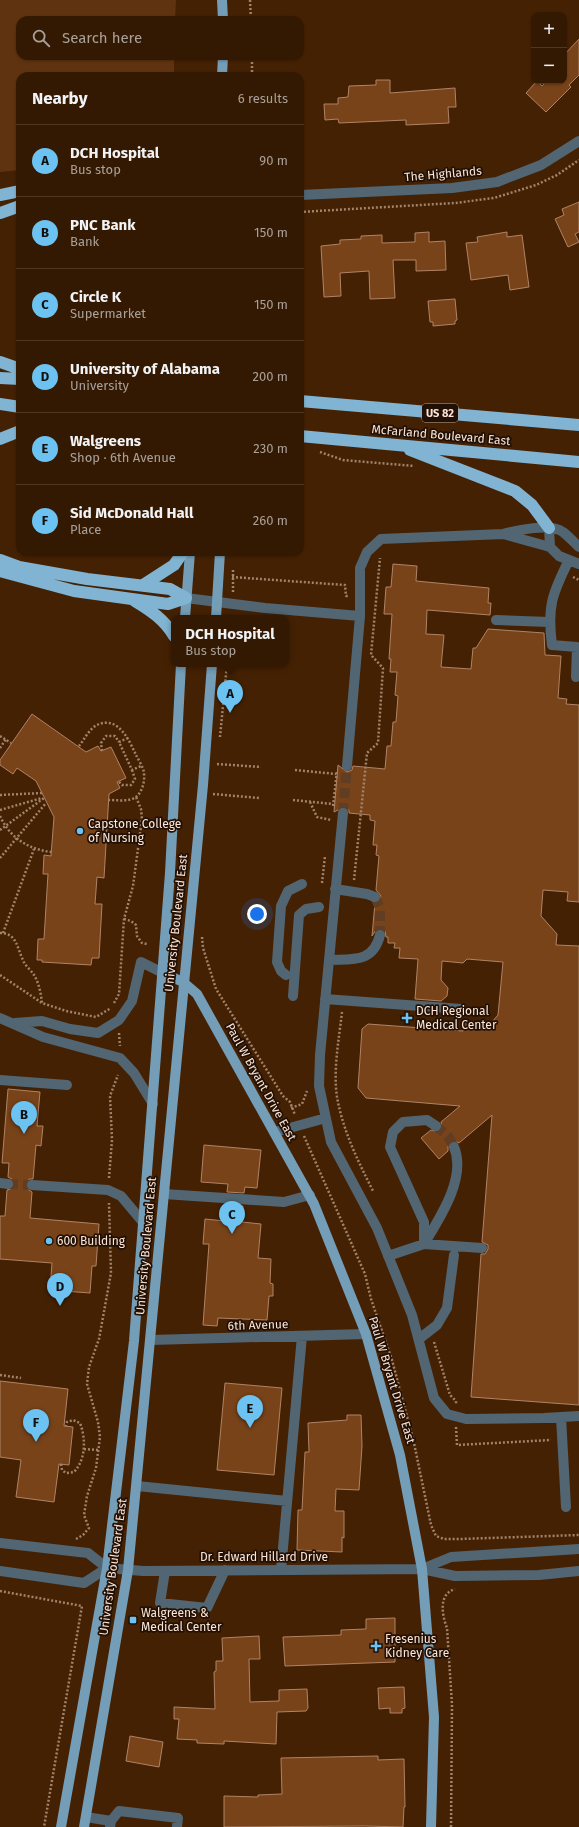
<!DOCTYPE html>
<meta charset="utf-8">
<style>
:root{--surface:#341902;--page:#3f2611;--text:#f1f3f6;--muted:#a9a099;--line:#4e3824;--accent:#6cc3f2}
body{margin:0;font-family:"Fira Sans",sans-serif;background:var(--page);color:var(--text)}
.controls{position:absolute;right:12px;top:12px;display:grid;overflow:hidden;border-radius:8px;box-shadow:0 1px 3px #0004}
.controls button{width:36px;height:36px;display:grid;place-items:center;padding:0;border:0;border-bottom:1px solid var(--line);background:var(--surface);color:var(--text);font:20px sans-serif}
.you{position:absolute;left:257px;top:914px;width:14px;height:14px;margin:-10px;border:3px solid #fff;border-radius:50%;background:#1a73e8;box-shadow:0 0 0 6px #1a73e833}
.badge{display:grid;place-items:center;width:26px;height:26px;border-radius:50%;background:var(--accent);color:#111;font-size:13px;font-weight:700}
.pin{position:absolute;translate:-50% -33px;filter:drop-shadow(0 1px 2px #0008)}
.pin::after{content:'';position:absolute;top:21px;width:14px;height:12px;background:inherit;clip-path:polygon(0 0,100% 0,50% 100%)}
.popup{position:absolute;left:171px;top:615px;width:118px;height:52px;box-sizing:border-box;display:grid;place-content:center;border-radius:8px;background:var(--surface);filter:drop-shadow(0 1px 3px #0005);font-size:13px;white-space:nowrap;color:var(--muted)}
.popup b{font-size:15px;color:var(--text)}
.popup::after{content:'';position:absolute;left:50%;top:100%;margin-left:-8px;border:8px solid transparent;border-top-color:var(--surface)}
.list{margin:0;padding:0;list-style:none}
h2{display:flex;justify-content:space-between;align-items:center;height:52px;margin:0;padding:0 16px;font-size:17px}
h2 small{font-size:13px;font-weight:400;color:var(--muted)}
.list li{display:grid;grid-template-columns:26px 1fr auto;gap:12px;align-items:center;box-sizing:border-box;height:72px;padding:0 16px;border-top:1px solid var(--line)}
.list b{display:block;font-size:15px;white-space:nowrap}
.list p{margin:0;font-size:13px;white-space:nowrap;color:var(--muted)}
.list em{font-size:13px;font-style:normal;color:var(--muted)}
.icon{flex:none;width:22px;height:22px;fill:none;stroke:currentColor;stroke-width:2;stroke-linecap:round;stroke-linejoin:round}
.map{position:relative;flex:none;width:579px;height:1827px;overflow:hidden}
.search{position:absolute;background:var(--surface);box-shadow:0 1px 3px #0004;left:16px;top:16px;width:288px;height:44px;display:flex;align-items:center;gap:10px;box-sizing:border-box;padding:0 14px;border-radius:12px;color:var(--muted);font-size:15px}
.panel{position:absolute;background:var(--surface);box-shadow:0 1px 3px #0004;left:16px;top:72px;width:288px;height:484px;border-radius:12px}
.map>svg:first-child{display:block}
.green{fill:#5f3310}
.building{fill:#794319;stroke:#b08366}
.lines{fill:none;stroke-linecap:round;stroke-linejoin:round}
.minor-tunnel{stroke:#613e23;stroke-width:10;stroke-dasharray:10 5;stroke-linecap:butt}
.path{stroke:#a1836c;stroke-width:2.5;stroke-dasharray:2 2;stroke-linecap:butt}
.minor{stroke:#516672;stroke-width:10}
.major{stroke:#749eb7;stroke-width:10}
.highway{stroke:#81b4d2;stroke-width:12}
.poi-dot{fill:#6cc3f2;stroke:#201005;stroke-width:1.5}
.labels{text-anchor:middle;stroke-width:3.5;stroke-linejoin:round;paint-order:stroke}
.shield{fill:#201005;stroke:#bba597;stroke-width:1}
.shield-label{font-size:11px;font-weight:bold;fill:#fee5d6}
.street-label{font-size:12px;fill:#fee5d6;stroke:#201005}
.poi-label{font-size:12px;fill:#fee5d6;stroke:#201005;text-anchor:start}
</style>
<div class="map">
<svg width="579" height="1827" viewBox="0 0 579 1827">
<rect width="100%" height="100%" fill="#452103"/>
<path class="green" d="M0,0H176L175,20H20V56H174V76H20V170L0,172Z"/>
<path class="building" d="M579,39V75L569,85L571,87L546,112L526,93L537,81L542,86L547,81H564V55Z
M376,80H390V93L455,88L456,107H448L449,123L406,125V120L339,123L338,119L325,120L324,104H338V98L348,97L349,86L376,85Z
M579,202V232L575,234L579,242L568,247L555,219L564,215L562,209Z
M429,232V242L445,241L446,270L416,271V260H393L395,298L370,299L369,271L340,273L341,296L324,297L321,246L340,244V240L361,239V236L382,235V243L415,242V233Z
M507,232V237L522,235L529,287L510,290L508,275L471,280L466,243L478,242L477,237Z
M455,299L457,320L455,321V324L433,326V322H430L428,301Z
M393,564L417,566L416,581L489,588L488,603H491L490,615L427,610L426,634L444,635L441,667L471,669L473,648H476L488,629L544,633L545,655L561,656L558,698L567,699L566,704L579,705V902L567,901L568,892L543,890L541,916L557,934L556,945L579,946V1405L471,1397L481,1254H485L488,1249V1245L482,1242L492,1115L459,1143L455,1141L450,1142L448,1146V1151L439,1159L421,1138L431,1130L439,1132L442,1127L441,1122L460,1106L366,1098L358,1088L362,1029L368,1024L463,1031L464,1021L491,1023L498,1015L503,962L467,959L463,963L442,961L441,980L448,988L447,996L441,1001L415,999L418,959L399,958L400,948H394L395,943H388V937H386L385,931L383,929L376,930L372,936L375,903L379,902L381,896L376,890L379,856L376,855L377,845H373L375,821L370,820V815L349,813V810L344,807L334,812L338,765L347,772L352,770L353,766L385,769L387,746H391L393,722H396L398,696L395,695L397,672H390L391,659H389L392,614H384L386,587H391Z
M32,714L86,752L98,746L101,751L111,747L126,778L117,782L120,788L109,794L104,878L97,877L95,904H102L99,958H92L91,965L42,962V960H37L38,939H44L48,874H43L44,855L51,856L54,817L36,781L17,768L13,774L0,765V760Z
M8,1089L40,1092L37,1126H43L41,1146L36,1145L33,1179H29L26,1184V1188L32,1192L30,1218L99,1224L96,1266H92L90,1293L50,1290L52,1263L0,1259V1216H5L7,1190L13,1188L14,1184L12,1179L8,1177L9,1163H2Z
M204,1145L261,1150L257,1188L245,1187L244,1193L227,1192L228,1184L201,1182Z
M226,1205L243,1206L242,1222L261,1224L258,1258L271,1259L270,1283L273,1284V1296H269L267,1320L218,1318L217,1326L203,1325L209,1244H203L205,1219L225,1221Z
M0,1381L68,1389L64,1426L73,1427L69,1465L59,1464L54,1502L16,1497L21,1460L0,1457Z
M225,1383L282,1388L274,1475L217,1470Z
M347,1415H361L362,1446L359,1490L336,1489L335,1511H344V1538L342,1537V1552L297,1550L298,1510H302L305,1452H309L308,1423L347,1420Z
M395,1618V1662L285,1666L283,1637L341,1635V1630L366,1629V1619Z
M259,1636L260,1659H249L250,1702L279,1701V1690L307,1689L308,1708L306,1711L277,1712L276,1744L224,1741V1744L197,1743V1740L177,1739L179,1719H174V1707L215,1709L214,1672L216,1671V1661H223L222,1638Z
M404,1687L405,1708L402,1709V1713H390V1708L379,1709L378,1688Z
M130,1736L163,1742L159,1767L126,1761Z
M378,1756V1760L404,1759L405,1807H404L403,1827L365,1826L224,1827V1796L258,1797V1795L282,1794L281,1758Z"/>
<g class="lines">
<path class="minor-tunnel" d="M343,813L347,766
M375,897L380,908V935
M436,1126L448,1136L454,1147
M8,1184L32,1185"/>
<path class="path" d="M250,0L251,20
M252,76V56
M300,212L455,203L494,198L536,185L557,175L579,160
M320,452L343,460L414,466
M233,570V593
M232,577L345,585L346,596H349
M573,577L579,580
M0,736L11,743
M220,737L227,664
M128,738L119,742L132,770L141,766
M79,746C84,740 89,729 97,725C118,715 129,740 136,755C139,761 144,768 144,774C145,782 142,792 136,797C129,802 117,800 109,800
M0,748L6,739
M102,751L101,743L106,736H115L119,742
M217,764L261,767
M295,770L336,774
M119,782L122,785H131L135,779L132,770
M213,794L259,798
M0,795L42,793
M293,800L333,804
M310,802L317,817L331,820
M333,806L337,771
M0,810L42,798
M0,816C10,838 28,849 51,852
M0,830L44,798
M0,858L46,803
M354,880L367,753L378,743L383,668L371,655L380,558
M322,883L325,856
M124,919L131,921L136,925L137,936L142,943L147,944
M0,933C17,933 17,948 23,960C25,966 31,970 34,975C39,983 41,994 42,1003
M3,933L34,849
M202,937L203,948L216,989L283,1096L290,1102L295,1115
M0,975L42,1003L66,1011L96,1017L111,1008
M114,1003L119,994L124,919L133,886L142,819L141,809L136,797
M342,1012C339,1039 333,1070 337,1097C343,1131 358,1161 373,1191
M119,1033L120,1046
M291,1108L302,1104L307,1091
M304,1136L365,1274L371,1299L392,1360L414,1443L431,1525L436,1536L444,1539H460L579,1535
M109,1178L112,1140L110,1096L118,1075
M434,1342L450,1395L456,1401V1404
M0,1375L21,1378
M456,1427L457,1445L551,1440
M84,1449L99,1450
M61,1464L62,1470L66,1473L74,1472C86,1459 86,1439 80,1423L73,1420L67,1422L66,1426
M76,1539L83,1535L89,1528L84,1515L87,1496L96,1468L100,1437L98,1422L87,1384L89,1367L99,1339L111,1273L109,1203
M0,1591L82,1606L44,1827
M451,1827L452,1705L447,1628C442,1615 438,1594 455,1589"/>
<path class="minor" d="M300,195L452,188L497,182L541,165L579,141
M549,528L550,547L559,556L579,564
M503,534L550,547
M569,560C552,594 547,607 552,645L577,647L576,677
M186,598L265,608L360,616
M496,620L549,622
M347,766L360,616V568L367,552L381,539L503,534C517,530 550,523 563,532C568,536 574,542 579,547
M343,813L320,1055L319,1086L331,1142L377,1228L412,1315L434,1398L447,1414L466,1419L544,1418L579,1416
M335,889L367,894L375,897
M329,960C353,959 373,963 380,935
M286,975L281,971L277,962L281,906L288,891L302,884
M293,996L299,915L306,909L319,907
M325,999L461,1009
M0,1018L43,1037L120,1058L134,1073L153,1104
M15,1023L42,1021L70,1029L98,1033L119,1020L132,1001L141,962L163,973
M0,1080L67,1085
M436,1126L427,1120L403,1122L393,1132L390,1147L424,1222V1244C439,1219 467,1178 454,1147
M275,1132L326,1118
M0,1183L8,1184
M32,1185L108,1190L121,1196L142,1221
M164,1194L284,1202L310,1195
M388,1256L424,1244L482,1248
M419,1339L437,1325L447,1308L454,1255
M151,1340L366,1334
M561,1417L566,1507
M137,1486L287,1501
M0,1543L88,1553L107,1568
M107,1568L143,1571L422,1569L455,1576L539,1575L579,1571
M422,1569L451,1557L579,1549
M281,1570L302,1336
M0,1571L84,1583L107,1568
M165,1571L160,1603L207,1608L225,1570
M86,1817L111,1821
M110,1827L111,1821L119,1811L178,1818L177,1827"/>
<path class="major" d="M222,0L223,20
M222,76L223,56
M185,618L190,552
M216,618L220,552
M163,973L183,982L197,994L314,1204L366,1334L400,1455L422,1569L434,1717L431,1827
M61,1827L107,1568L134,1341L170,873L181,664
M84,1827L128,1570L203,785L212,664"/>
<path class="highway" d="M0,195L20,191
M0,213L20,206
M0,362L20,369
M0,378L20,379
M300,401L579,425
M0,404L20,407
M300,436L579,462
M0,439L20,431
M410,450L515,491L532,505L549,528
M0,560L19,567L87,579L170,589L186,598
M0,571L74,591L168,604L186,598
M143,585L174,565L183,552
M135,601C150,610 165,620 174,636"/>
</g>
<g class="poi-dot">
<circle cx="80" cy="831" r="4"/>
<path d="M405 1012h4v4h4v4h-4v4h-4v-4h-4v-4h4z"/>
<circle cx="49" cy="1241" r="4"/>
<rect x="129" y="1616" width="8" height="8" rx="2"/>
<path d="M374 1640h4v4h4v4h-4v4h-4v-4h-4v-4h4z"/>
</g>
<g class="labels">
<rect class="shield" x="422" y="404" width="36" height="18" rx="3"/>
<g class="shield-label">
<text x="440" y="417">US 82</text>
</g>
<g class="street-label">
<text transform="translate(443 174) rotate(-5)" y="4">The Highlands</text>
<text transform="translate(441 435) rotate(5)" y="4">McFarland Boulevard East</text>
<text transform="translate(176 923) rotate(-84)" y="4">University Boulevard East</text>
<text transform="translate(261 1082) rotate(61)" y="4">Paul W Bryant Drive East</text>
<text transform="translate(146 1246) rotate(-85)" y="4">University Boulevard East</text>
<text transform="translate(258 1325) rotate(-2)" y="4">6th Avenue</text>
<text transform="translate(392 1380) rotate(73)" y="4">Paul W Bryant Drive East</text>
<text x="264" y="1561">Dr. Edward Hillard Drive</text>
<text transform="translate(113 1567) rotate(-82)" y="4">University Boulevard East</text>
</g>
<g class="poi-label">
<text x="88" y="828">Capstone College<tspan x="88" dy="14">of Nursing</tspan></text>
<text x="416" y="1015">DCH Regional<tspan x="416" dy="14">Medical Center</tspan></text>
<text x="57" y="1245">600 Building</text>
<text x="141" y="1617">Walgreens &amp;<tspan x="141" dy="14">Medical Center</tspan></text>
<text x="385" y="1643">Fresenius<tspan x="385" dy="14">Kidney Care</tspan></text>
</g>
</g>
</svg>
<div class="controls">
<button>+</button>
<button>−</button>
</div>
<div class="you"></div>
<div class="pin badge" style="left:230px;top:713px">A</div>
<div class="popup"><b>DCH Hospital</b>Bus stop</div>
<div class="pin badge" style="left:24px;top:1134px">B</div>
<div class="pin badge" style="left:232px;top:1234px">C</div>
<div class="pin badge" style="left:60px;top:1306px">D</div>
<div class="pin badge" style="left:250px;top:1428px">E</div>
<div class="pin badge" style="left:36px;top:1442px">F</div>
<div class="search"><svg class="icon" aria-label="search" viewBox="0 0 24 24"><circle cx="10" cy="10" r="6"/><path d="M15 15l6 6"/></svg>Search here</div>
<section class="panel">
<h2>Nearby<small>6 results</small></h2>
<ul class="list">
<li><span class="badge">A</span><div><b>DCH Hospital</b><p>Bus stop</p></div><em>90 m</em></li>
<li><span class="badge">B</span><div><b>PNC Bank</b><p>Bank</p></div><em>150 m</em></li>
<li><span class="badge">C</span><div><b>Circle K</b><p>Supermarket</p></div><em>150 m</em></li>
<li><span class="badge">D</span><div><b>University of Alabama</b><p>University</p></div><em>200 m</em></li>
<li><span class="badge">E</span><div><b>Walgreens</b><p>Shop · 6th Avenue</p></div><em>230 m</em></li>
<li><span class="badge">F</span><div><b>Sid McDonald Hall</b><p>Place</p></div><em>260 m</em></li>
</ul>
</section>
</div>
